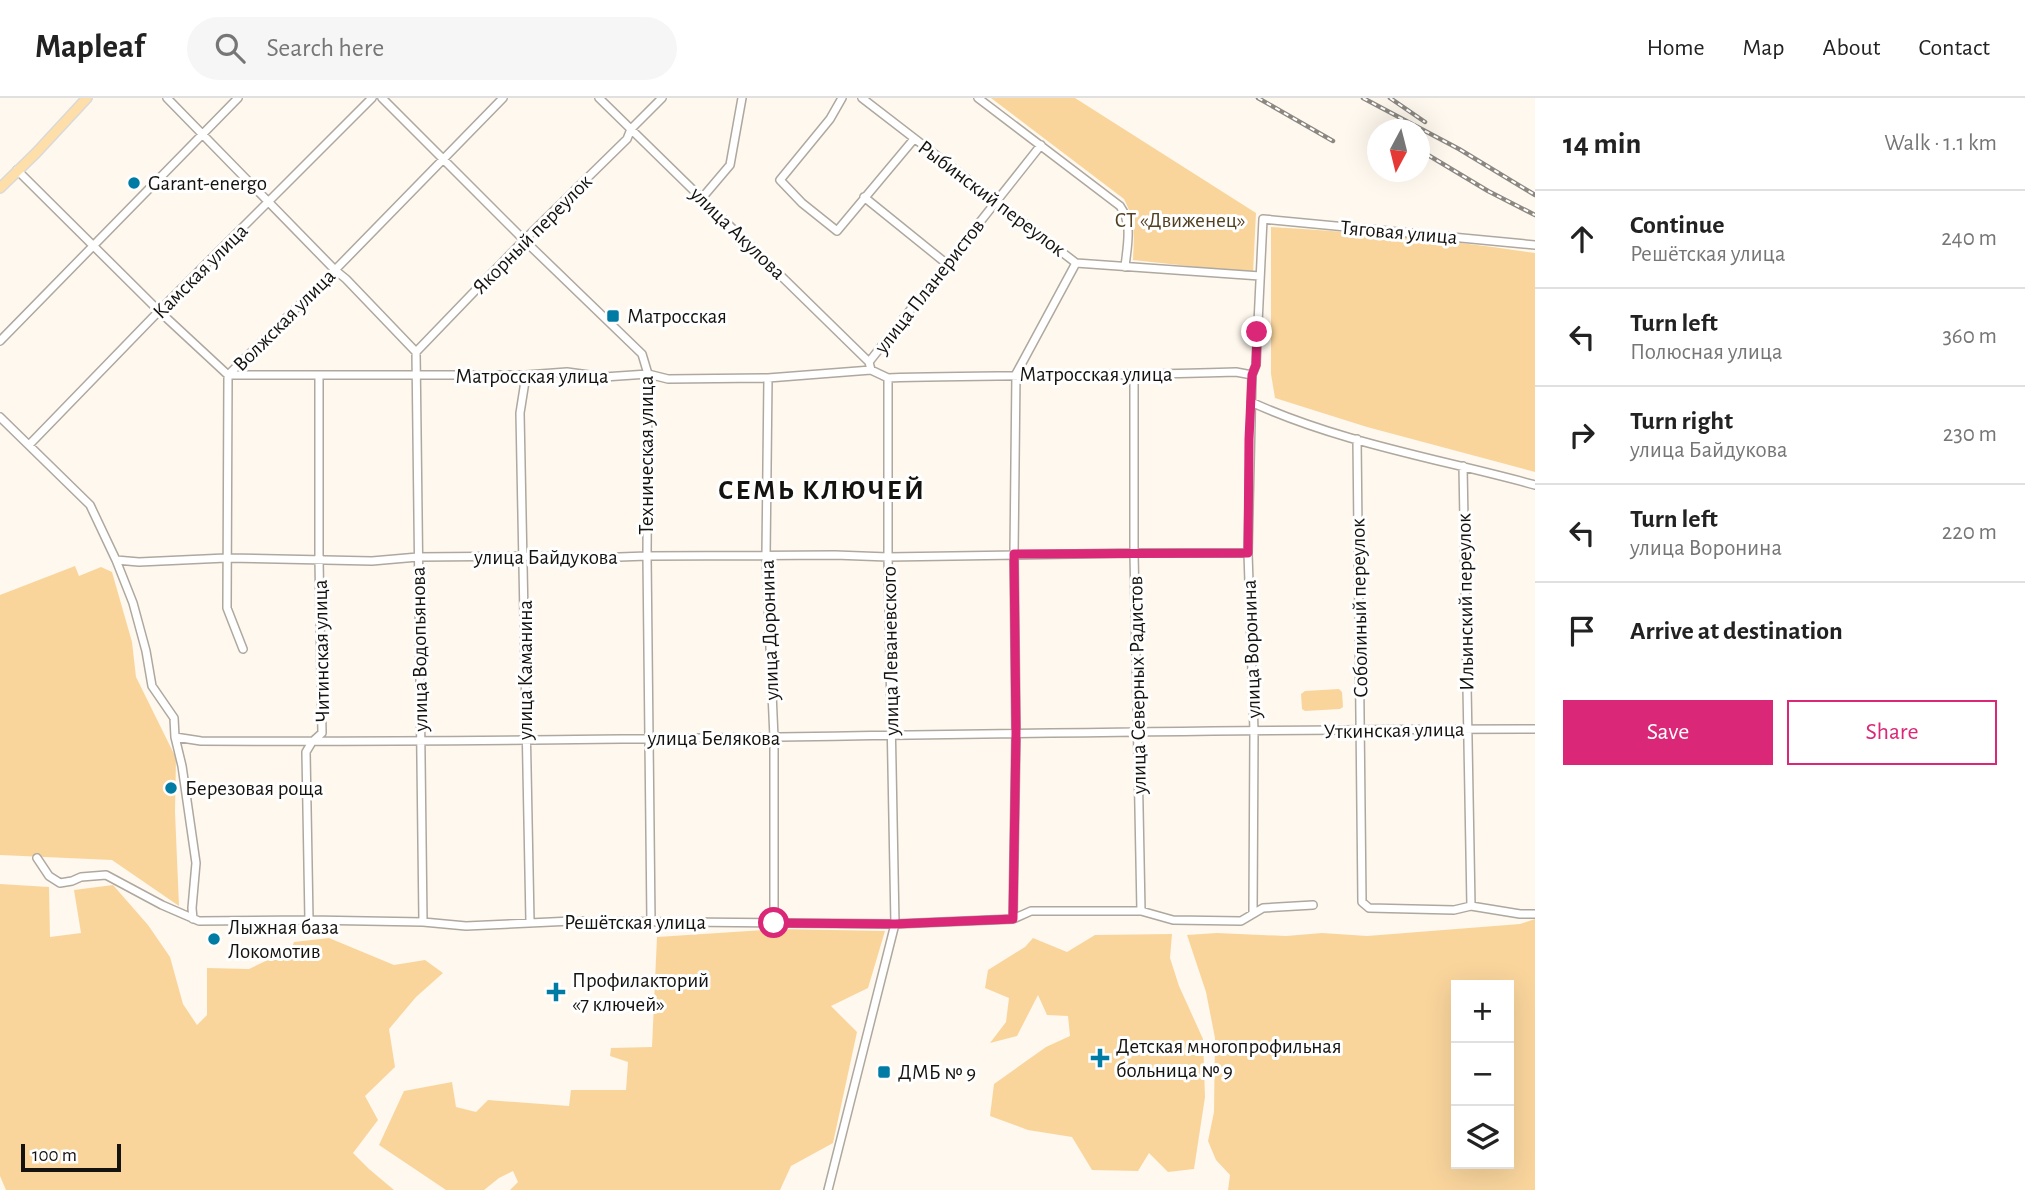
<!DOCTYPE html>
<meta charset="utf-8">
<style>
:root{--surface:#fff;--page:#f6f6f6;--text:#222;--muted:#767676;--line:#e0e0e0;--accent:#db2777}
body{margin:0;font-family:"Alegreya Sans",sans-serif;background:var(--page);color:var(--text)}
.controls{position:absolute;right:21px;bottom:21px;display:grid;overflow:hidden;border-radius:0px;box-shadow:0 7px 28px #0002}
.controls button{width:63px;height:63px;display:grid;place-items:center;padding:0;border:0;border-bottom:2px solid var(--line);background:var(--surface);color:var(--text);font:35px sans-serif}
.compass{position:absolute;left:1367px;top:21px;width:63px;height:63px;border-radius:50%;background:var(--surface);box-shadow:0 7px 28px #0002;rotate:187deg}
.scale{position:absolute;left:21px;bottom:18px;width:100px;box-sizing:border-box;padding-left:7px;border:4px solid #15130f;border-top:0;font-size:19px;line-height:24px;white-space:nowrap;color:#15130f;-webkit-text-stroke:5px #fff;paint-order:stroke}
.stop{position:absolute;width:21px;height:21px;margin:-16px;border:5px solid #db2777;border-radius:50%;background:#fff}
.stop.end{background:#db2777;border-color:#fff;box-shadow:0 2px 7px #0008}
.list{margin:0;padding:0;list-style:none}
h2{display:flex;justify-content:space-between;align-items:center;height:91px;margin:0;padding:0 28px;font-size:30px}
h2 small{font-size:23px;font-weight:400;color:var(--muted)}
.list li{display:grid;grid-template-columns:46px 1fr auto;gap:21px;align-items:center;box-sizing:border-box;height:98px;padding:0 28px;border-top:2px solid var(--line)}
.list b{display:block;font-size:26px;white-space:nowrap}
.list p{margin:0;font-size:23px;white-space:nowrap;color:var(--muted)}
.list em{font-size:23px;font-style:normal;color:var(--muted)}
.actions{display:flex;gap:14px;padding:21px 28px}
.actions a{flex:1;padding:16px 0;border:2px solid var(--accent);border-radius:0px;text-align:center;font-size:24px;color:var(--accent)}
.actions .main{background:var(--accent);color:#fff}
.icon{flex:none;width:38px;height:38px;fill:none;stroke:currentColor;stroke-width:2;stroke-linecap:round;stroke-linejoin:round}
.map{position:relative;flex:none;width:1535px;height:1092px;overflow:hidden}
header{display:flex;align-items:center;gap:42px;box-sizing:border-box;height:98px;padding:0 35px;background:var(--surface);border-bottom:2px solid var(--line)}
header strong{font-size:33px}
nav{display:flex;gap:38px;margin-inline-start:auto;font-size:24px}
.search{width:490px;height:63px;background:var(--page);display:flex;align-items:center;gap:18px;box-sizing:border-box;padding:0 24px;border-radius:38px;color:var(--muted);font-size:26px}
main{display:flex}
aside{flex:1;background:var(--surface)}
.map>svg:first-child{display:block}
.green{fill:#f9d59c;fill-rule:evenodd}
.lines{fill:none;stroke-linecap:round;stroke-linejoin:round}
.minor-casing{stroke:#aea89f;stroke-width:10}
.major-casing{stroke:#dad9d9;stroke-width:12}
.minor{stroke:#fff;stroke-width:7}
.major{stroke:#fedfa9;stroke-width:9}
.rail-casing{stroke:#8c8881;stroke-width:4.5}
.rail{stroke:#fff;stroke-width:2;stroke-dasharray:5;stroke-linecap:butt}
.route{stroke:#db2777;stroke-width:9}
.poi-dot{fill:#007ba3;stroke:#fff;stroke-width:2.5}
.labels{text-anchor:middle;stroke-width:6;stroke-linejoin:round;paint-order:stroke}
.poi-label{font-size:21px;fill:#15130f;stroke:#fff;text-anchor:start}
.street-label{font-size:21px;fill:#15130f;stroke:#fff}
.park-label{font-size:21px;fill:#534020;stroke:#fff}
.district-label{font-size:28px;font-weight:bold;letter-spacing:2px;fill:#15130f;stroke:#fff}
</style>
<header>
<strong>Mapleaf</strong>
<div class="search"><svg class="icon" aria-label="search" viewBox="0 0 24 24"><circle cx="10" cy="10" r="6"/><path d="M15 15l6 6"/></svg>Search here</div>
<nav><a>Home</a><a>Map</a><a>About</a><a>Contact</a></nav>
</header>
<main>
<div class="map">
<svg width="1535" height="1092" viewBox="0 0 1535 1092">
<rect width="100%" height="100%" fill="#fef8ee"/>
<path class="green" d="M991,0H1075L1256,115L1253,175L1133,162C1134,137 1136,125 1124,101Z
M1271,129C1359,134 1448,142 1535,155V374L1367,329L1275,300L1271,276Z
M75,468L79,478L101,469L112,474L132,544L136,579L176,660L175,714L179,808L112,762L0,757V497Z
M1339,591L1342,594L1343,609L1340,611L1305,613L1302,611L1301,596L1305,593Z
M0,786L49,789L50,839L81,835L74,792L113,787L148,827L170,859L183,906L197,927L207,917V870L249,871L272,860L287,862L294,844L329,840L394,867L425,862L443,875L416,899L389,931L395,969L365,998L378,1022L353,1055L369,1071L394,1092H6L0,1078Z
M1535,821V1092H1228L1230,1077L1216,1062L1208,1043L1214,1014L1215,940L1206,894L1187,837L1217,835L1286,838L1322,835L1367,838L1520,826ZM1456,887H1509V1066H1456Z
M779,831L885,833L868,890L831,908L857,934L833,1045L791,1068L780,1092H510L518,1084L513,1073L499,1080L484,1092H446L379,1047L404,993L452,984L456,1009L476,1014L488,1002L569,1008L571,992H626L628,964L610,958L611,950L652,949L657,839Z
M1172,836L1170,860L1179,888L1203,941L1205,999L1194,1071L1168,1074L1149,1055L1138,1073L1092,1072L1072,1039L1028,1032L990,1018L994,986L1046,949L1070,938L1068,918L1047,917L1038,897L1017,938L990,945L1006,924L1009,900L985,890L988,872L1025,849L1033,840L1067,854L1095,837Z"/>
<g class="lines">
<g class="minor-casing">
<path id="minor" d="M167,0L335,172L346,181L416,254
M382,0L524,142L642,256L648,276L647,458L651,824
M599,0L869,264L871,272
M842,0L830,21L780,82L802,105L837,133L914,41
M862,0L1076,165L1260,178
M978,0L1120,108C1133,126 1127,148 1125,169
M17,72L159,213L228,277H526L567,274L604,279L648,276L668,281L768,280L871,272L888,280C1004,277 1120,278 1236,274L1252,277
M864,99L947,166
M702,100L730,67L742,0
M0,243L238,0
M869,264L1041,47
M526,277L520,315L530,824
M1134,277V455L1141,813
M768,280L766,458L774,640V825
M1251,304C1341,345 1440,361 1535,387
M0,319L90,407L116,462L139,464L226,460L372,463L418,459L524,458L592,460L647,458L835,457L888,459L1134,455H1248
M1357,341L1362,804L1369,810L1454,812L1471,808L1520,816H1535
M29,347L159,213L372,0
M1463,368L1471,808
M116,462L133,505L146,553L152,588L174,620L175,639L182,668L196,765L192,810L193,821
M243,551L227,510L228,277L335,172L503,0
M175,639L201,643C645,645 1090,631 1535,631
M37,760L49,778L60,785L72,783L81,779L106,777L162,807L199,823L309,822L423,824L466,828L572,823L895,826L1013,821L1031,813H1141L1173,822L1241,823L1263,810L1313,807
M1253,814L1254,633L1248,455L1252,277L1256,267L1263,121L1535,147
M1013,821L1016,636L1014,456L1016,276L1076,165
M309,822L306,654L312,644L322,635L319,461V278
M423,824L416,254L524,142L627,41L631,31L662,0
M828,1092L895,826L888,459V280"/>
</g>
<g class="major-casing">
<path id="major" d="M0,90L36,55L87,0"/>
</g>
<use href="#minor" class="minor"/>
<use href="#major" class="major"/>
<g class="rail-casing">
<path id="rail" d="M1258,0L1333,43
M1363,0L1459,51L1535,97
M1390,0L1425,24
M1428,57L1488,93L1535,117"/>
</g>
<use href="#rail" class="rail"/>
</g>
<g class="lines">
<path class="route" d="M774,825L895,826L1013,821L1016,635L1014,456L1248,455L1249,341L1252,277L1256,267L1257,234"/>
</g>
<g class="poi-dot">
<circle cx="134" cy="85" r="7"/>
<rect x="606" y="211" width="14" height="14" rx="3.5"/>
<circle cx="171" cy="690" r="7"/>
<circle cx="214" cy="841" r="7"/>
<path d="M552.5 883.5h7v7h7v7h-7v7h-7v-7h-7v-7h7z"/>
<path d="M1096.5 949.5h7v7h7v7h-7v7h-7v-7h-7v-7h7z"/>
<rect x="877" y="967" width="14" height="14" rx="3.5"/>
</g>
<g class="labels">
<g class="poi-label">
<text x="148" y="92">Garant-energo</text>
<text x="627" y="225">Матросская</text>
<text x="185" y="697">Березовая роща</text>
<text x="228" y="836">Лыжная база<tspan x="228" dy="24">Локомотив</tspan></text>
<text x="572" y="889">Профилакторий<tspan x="572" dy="24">«7 ключей»</tspan></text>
<text x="1116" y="955">Детская многопрофильная<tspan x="1116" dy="24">больница № 9</tspan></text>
<text x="898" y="981">ДМБ № 9</text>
</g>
<g class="street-label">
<text transform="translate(992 100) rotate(37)" y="7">Рыбинский переулок</text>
<text transform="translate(1399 134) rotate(5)" y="7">Тяговая улица</text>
<text transform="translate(738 135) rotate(44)" y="7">улица Акулова</text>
<text transform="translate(532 136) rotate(-45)" y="7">Якорный переулок</text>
<text transform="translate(200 173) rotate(-45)" y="7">Камская улица</text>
<text transform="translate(929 188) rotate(-52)" y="7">улица Планеристов</text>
<text transform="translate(284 222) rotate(-45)" y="7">Волжская улица</text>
<text x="1096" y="283">Матросская улица</text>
<text x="532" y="285">Матросская улица</text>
<text transform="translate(646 357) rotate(-90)" y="7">Техническая улица</text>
<text x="546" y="466">улица Байдукова</text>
<text transform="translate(1465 504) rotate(-91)" y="7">Ильинский переулок</text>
<text transform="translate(1359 510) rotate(-91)" y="7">Соболиный переулок</text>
<text transform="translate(769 532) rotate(-92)" y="7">улица Доронина</text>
<text transform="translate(419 551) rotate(-91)" y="7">улица Водопьянова</text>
<text transform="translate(1251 551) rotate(-92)" y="7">улица Воронина</text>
<text transform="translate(321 553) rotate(-91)" y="7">Читинская улица</text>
<text transform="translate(890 553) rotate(-91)" y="7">улица Леваневского</text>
<text transform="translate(525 572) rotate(-90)" y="7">улица Каманина</text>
<text transform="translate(1137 587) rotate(-91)" y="7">улица Северных Радистов</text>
<text transform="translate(1394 632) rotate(-1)" y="7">Уткинская улица</text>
<text x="714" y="647">улица Белякова</text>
<text x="635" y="831">Решётская улица</text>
</g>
<g class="park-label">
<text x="1180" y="129">СТ «Движенец»</text>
</g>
<g class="district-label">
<text x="822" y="401">СЕМЬ КЛЮЧЕЙ</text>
</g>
</g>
</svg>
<div class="controls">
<button>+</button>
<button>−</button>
<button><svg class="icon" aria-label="layers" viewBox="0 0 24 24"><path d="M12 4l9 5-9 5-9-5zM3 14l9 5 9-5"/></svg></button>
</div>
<svg class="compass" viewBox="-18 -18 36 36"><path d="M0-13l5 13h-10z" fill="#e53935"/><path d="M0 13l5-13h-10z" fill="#767676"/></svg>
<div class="scale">100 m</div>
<div class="stop" style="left:774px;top:825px"></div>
<div class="stop end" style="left:1257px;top:234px"></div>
</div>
<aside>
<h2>14 min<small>Walk · 1.1 km</small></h2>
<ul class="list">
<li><svg class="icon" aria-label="ahead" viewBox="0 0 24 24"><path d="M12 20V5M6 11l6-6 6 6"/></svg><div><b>Continue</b><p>Решётская улица</p></div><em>240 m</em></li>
<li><svg class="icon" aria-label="left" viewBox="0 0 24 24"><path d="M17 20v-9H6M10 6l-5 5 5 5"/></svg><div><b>Turn left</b><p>Полюсная улица</p></div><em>360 m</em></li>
<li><svg class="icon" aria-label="right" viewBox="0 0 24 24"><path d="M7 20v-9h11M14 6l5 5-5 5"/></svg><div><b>Turn right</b><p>улица Байдукова</p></div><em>230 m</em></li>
<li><svg class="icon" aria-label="left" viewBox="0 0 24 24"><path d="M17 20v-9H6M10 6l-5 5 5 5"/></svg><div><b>Turn left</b><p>улица Воронина</p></div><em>220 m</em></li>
<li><svg class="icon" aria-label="arrive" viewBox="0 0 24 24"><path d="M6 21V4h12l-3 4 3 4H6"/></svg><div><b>Arrive at destination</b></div></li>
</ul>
<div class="actions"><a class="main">Save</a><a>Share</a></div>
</aside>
</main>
